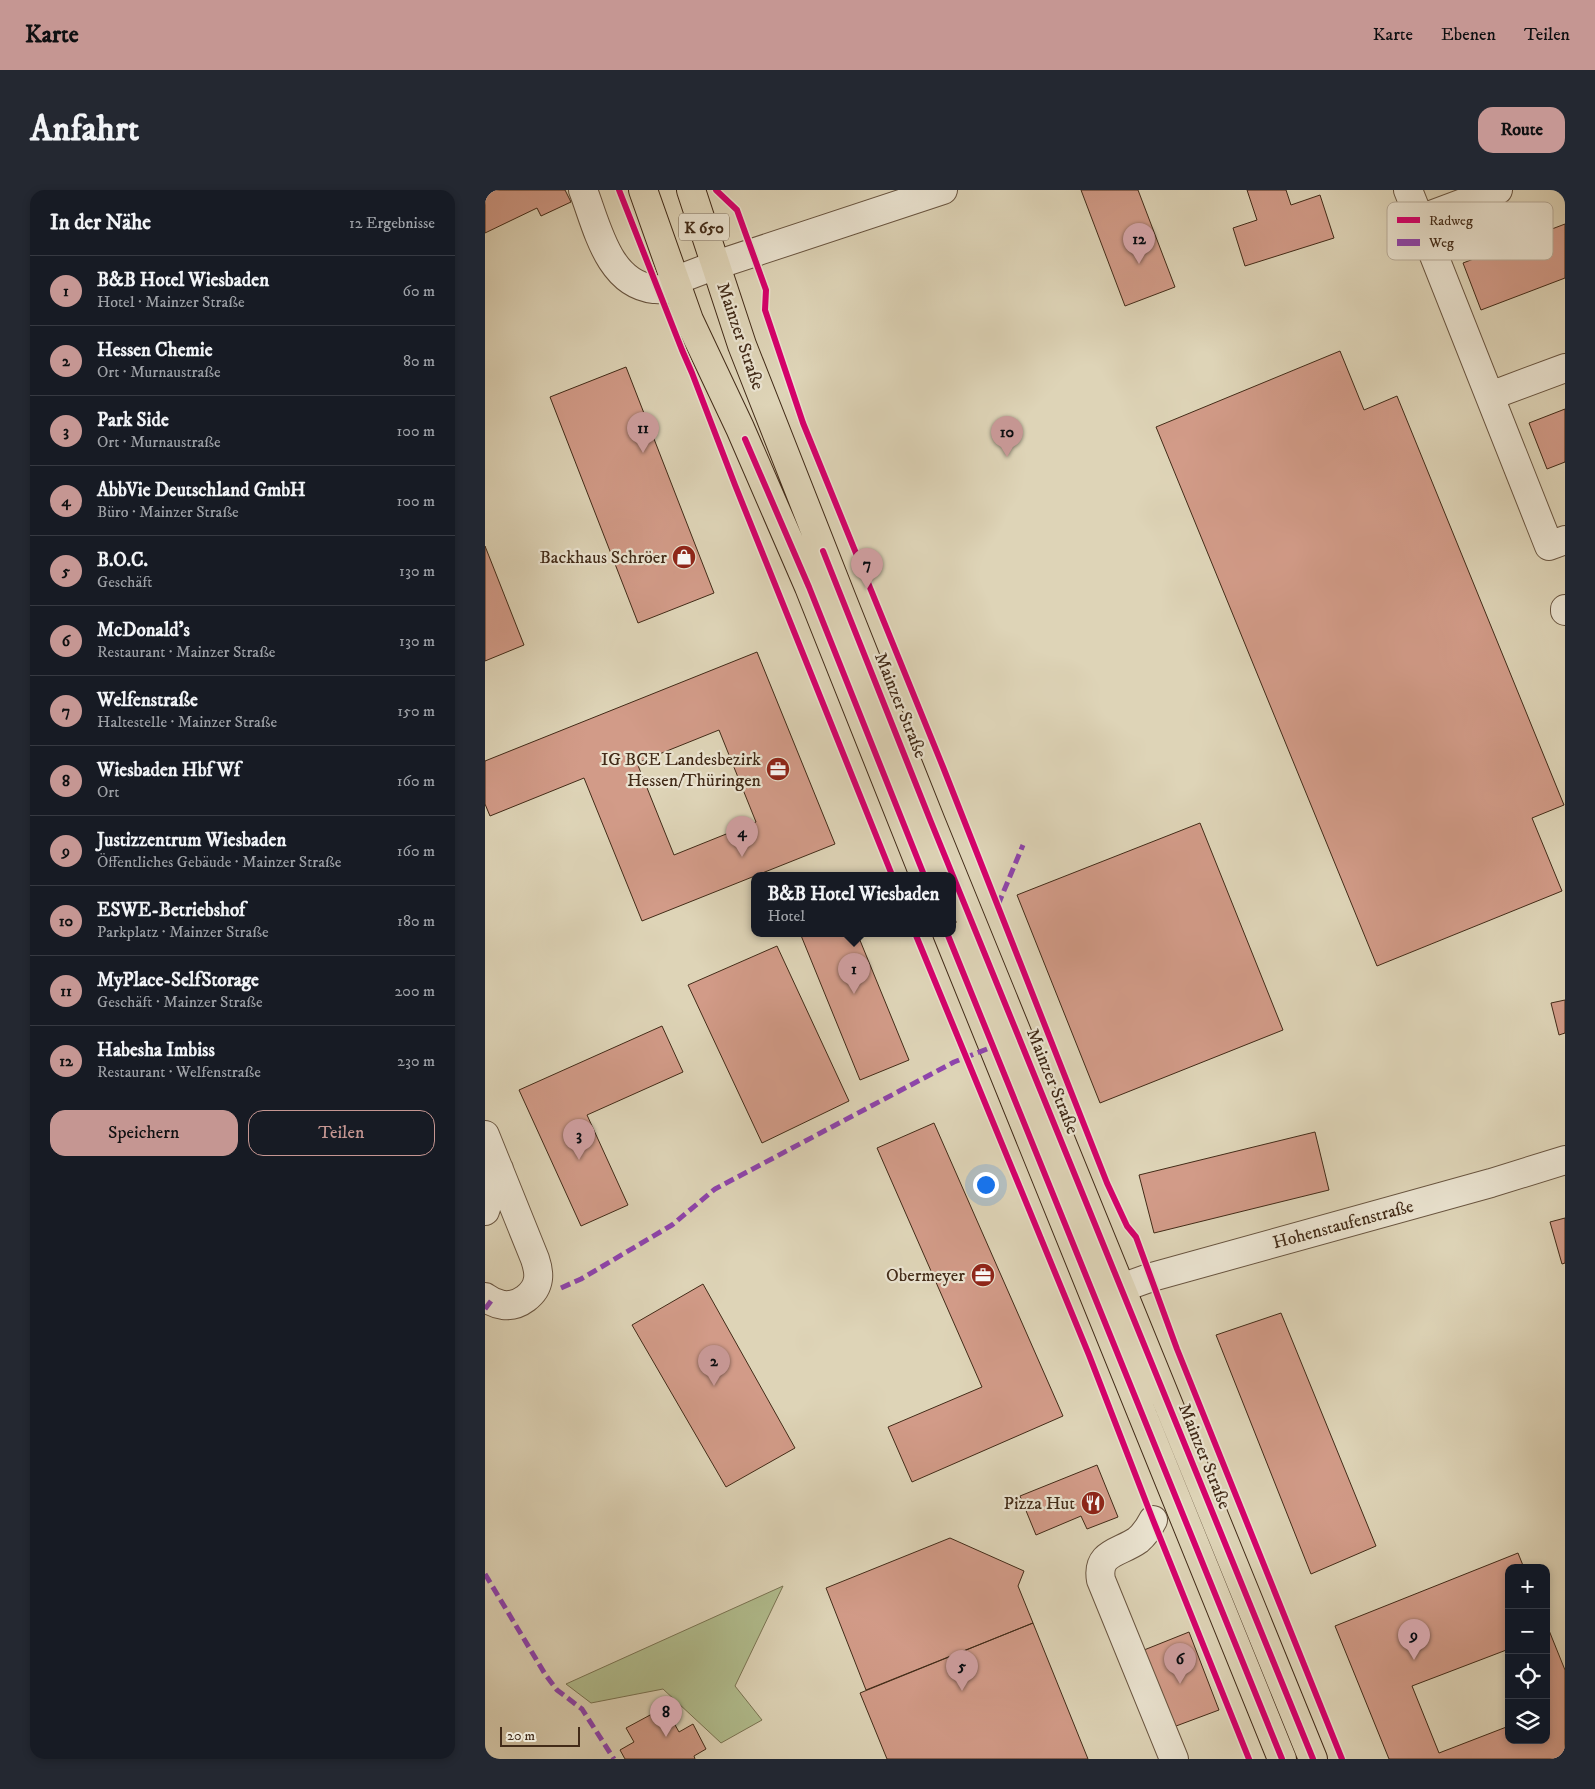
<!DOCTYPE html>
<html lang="de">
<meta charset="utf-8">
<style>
:root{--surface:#171b24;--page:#242831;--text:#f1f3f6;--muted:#9ea1a6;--line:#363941;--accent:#c59692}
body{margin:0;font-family:"IM FELL DW Pica",serif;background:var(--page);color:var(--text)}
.controls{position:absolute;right:15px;bottom:15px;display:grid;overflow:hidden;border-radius:10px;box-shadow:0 2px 8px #0003}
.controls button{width:45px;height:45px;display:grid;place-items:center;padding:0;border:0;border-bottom:1px solid var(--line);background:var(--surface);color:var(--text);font:25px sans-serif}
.scale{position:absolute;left:15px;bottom:12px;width:80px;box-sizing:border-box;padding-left:5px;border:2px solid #422b18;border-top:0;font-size:14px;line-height:18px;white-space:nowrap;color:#422b18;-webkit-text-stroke:4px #eae3d0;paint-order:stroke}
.you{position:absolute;left:500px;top:994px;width:18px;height:18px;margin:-12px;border:4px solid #fff;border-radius:50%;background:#1a73e8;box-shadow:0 0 0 8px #1a73e833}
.badge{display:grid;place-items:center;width:32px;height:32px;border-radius:50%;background:var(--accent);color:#111;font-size:16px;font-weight:700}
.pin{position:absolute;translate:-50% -41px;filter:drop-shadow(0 1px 2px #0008)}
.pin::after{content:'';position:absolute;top:26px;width:18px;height:15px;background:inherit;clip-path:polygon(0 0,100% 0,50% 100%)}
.popup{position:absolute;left:266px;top:682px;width:205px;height:65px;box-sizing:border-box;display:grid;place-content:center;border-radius:10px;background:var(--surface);filter:drop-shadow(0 1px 4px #0005);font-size:16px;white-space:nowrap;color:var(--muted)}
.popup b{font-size:19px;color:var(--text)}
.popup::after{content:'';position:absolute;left:50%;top:100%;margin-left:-10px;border:10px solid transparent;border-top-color:var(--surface)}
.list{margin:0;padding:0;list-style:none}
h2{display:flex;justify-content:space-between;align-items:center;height:65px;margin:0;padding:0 20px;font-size:21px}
h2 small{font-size:16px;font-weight:400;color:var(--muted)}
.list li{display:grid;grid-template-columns:32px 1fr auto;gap:15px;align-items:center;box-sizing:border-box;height:70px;padding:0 20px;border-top:1px solid var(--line)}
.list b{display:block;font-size:19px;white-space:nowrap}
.list p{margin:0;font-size:16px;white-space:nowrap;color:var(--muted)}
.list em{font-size:16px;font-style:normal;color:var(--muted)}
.actions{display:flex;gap:10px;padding:15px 20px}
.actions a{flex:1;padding:11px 0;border:1px solid var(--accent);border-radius:15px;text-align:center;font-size:18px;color:var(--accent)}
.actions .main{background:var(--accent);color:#111}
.icon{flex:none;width:28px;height:28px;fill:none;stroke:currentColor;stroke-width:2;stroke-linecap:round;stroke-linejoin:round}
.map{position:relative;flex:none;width:1080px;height:1569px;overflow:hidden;border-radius:15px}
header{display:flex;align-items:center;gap:30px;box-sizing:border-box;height:70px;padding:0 25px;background:var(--accent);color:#111}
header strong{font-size:24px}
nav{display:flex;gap:28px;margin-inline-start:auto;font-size:18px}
.intro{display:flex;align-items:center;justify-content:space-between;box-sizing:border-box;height:120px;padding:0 30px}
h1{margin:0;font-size:35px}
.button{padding:12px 22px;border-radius:15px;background:var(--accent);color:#111;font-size:18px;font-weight:700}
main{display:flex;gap:30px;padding:0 30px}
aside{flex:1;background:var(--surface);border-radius:15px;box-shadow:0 2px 8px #0003}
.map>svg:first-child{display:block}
.green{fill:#b1bd8e;stroke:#7a7453}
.building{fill:#d29b88;stroke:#422b18;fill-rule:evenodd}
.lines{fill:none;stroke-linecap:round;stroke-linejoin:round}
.minor-casing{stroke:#695540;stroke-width:30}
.major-casing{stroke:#422b18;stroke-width:30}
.minor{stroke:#eae3d0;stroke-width:28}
.major{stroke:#ded4b7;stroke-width:28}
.rail{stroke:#422b18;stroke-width:4;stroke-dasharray:9 9;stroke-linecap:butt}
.quiet{stroke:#8e44ad;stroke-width:5;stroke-dasharray:10 5;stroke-linecap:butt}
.cycleway-casing{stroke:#eae3d0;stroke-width:9}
.cycleway{stroke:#d6006c;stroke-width:6}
.labels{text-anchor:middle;stroke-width:4.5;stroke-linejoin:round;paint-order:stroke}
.shield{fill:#eae3d0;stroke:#74624f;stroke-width:1}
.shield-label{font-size:16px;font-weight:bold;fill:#422b18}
.street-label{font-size:18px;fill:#422b18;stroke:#eae3d0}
.poi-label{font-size:18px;fill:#422b18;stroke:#eae3d0;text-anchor:end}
.key{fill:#eae3d0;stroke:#b8ac99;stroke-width:1}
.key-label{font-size:14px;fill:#422b18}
</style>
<header>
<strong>Karte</strong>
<nav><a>Karte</a><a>Ebenen</a><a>Teilen</a></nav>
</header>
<div class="intro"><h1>Anfahrt</h1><a class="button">Route</a></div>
<main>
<aside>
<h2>In der Nähe<small>12 Ergebnisse</small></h2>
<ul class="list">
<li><span class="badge">1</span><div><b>B&amp;B Hotel Wiesbaden</b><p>Hotel · Mainzer Straße</p></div><em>60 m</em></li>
<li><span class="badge">2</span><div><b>Hessen Chemie</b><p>Ort · Murnaustraße</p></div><em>80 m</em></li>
<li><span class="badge">3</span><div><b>Park Side</b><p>Ort · Murnaustraße</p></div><em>100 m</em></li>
<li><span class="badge">4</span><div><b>AbbVie Deutschland GmbH</b><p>Büro · Mainzer Straße</p></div><em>100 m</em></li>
<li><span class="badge">5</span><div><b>B.O.C.</b><p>Geschäft</p></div><em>130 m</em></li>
<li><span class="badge">6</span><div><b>McDonald's</b><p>Restaurant · Mainzer Straße</p></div><em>130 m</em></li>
<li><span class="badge">7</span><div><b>Welfenstraße</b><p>Haltestelle · Mainzer Straße</p></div><em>150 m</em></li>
<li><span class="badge">8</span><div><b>Wiesbaden Hbf Wf</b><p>Ort</p></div><em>160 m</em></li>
<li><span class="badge">9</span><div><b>Justizzentrum Wiesbaden</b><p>Öffentliches Gebäude · Mainzer Straße</p></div><em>160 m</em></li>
<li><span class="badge">10</span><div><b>ESWE-Betriebshof</b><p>Parkplatz · Mainzer Straße</p></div><em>180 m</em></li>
<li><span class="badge">11</span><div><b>MyPlace-SelfStorage</b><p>Geschäft · Mainzer Straße</p></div><em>200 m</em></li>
<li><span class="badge">12</span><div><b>Habesha Imbiss</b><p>Restaurant · Welfenstraße</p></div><em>230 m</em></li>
</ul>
<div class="actions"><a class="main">Speichern</a><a>Teilen</a></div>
</aside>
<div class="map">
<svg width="1080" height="1569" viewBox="0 0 1080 1569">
<rect width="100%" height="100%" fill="#ded4b7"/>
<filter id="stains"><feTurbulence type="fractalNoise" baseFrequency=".004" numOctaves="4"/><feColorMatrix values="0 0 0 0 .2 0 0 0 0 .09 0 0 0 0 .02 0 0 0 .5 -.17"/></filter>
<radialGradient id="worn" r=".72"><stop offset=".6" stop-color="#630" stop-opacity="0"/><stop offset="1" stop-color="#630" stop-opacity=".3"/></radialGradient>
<path class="green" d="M298,1396L250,1496L277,1530L236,1553L178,1499L106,1513L81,1494Z"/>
<path class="building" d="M0,0H80L86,12L56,26L52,18L0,43Z
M596,0H653L690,97L640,116Z
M762,0H801L806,15L835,5L849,48L760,76L748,38L772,30Z
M1080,34V88L996,120L978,73Z
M855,161L879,220L912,206L1079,615L1047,628L1077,701L892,776L671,237Z
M141,177L229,403L153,433L65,207Z
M1080,219V272L1062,279L1044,233Z
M0,356L39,455L0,471Z
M272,462L350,654L157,731L99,588L5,626L0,614V571ZM234,540L271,632L189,665L152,573Z
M715,633L798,840L615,913L532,705Z
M315,743H372L424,870L375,890Z
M292,756L364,911L277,953L203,795Z
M1080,810V843L1074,845L1066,813Z
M177,836L198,882L102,925L143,1015L96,1036L34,900Z
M449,933L578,1226L427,1292L403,1237L497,1197L392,958Z
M830,942L844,1000L669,1043L654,985Z
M1080,1028V1073L1077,1074L1065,1032Z
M218,1094L310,1258L241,1297L147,1135Z
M796,1123L891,1356L826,1384L731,1145Z
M612,1275L633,1327L602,1339L596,1326L551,1345L535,1306Z
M465,1348L539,1381L533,1396L548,1433L381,1500L341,1398Z
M1033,1363L1039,1378H1024V1459L927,1496L954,1563L1024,1536V1550H1061V1433L1080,1480V1569H904L850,1436Z
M548,1433L603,1569H402L375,1503Z
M704,1442L734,1520L683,1539L654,1462Z
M180,1517L194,1542L208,1534L221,1559L209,1566L210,1569H140L135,1560L149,1552L141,1538Z"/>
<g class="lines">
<g class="minor-casing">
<path id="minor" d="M98,0C112,36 123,94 169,99C176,100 184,98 192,98
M923,0L1064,356L1080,350
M935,29L1013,0
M189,91L231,75L458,0
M1005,206L1080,178
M1080,419V421
M0,945L50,1069C52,1075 54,1082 53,1089C51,1104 34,1117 18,1115C12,1114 5,1111 0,1107
M0,1021L14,979
M636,1098L667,1087L1006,993L1080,970
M668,1330C664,1338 660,1344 653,1350C635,1363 611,1362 616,1390L689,1569"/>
</g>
<g class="major-casing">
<path id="major" d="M158,0L204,130L255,238L324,397L439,685
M206,0L257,155L357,409L446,632L828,1569
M462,743L797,1569"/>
</g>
<use href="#minor" class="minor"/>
<use href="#major" class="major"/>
<path class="rail" d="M0,1566L2,1569"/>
<path class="quiet" d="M513,715L538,655
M76,1098L96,1089L187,1035L230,999L469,872L507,857
M0,1119L6,1111
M0,1384L60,1484L72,1500L97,1519L129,1569"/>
<g class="cycleway-casing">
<path id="cycleway" d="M134,0L197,160L207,183L250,295L407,685
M231,0L252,20L281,100L280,120L318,233L458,577L622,993L642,1036L651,1047L692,1159L857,1569
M260,249L324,397L439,685
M338,361L446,632L828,1569
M430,743L604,1165L668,1330L764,1569
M462,743L797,1569"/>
</g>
<use href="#cycleway" class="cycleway"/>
</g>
<defs>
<g id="shop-disc" transform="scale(1.25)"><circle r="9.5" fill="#8f2418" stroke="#eae3d0"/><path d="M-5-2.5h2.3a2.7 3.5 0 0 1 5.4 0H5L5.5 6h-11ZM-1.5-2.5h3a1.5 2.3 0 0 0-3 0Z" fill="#fff"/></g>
<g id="office-disc" transform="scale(1.25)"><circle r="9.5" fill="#8f2418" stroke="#eae3d0"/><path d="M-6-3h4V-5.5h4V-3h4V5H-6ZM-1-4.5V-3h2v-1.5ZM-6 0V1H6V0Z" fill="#fff"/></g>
<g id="restaurant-disc" transform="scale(1.25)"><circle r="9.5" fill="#8f2418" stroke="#eae3d0"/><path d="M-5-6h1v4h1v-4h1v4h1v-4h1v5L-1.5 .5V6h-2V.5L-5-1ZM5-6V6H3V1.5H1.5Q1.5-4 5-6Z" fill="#fff"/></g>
</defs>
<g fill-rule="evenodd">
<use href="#shop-disc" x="199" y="367"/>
<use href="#office-disc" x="293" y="579"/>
<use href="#office-disc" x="498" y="1085"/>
<use href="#restaurant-disc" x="608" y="1313"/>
</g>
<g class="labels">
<rect class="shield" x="194" y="23.5" width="50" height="27" rx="4"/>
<g class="shield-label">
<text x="219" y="43">K 650</text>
</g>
<g class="street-label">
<text transform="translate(256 146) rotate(71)" y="6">Mainzer Straße</text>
<text transform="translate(416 515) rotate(68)" y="6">Mainzer Straße</text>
<text transform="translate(568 891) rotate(68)" y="6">Mainzer Straße</text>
<text transform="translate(858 1034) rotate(-15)" y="6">Hohenstaufenstraße</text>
<text transform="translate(720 1266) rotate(68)" y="6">Mainzer Straße</text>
</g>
<g class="poi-label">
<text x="182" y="373">Backhaus Schröer</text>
<text x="276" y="575">IG BCE Landesbezirk<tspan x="276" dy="21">Hessen/Thüringen</tspan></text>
<text x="480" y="1091">Obermeyer</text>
<text x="590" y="1319">Pizza Hut</text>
</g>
</g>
<rect x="902" y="12" width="166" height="58" rx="8" class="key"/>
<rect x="912" y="27" width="23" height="6" fill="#d6006c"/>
<rect x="912" y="49" width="23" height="7" fill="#8e44ad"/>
<g class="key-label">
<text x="944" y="35">Radweg</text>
<text x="944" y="57">Weg</text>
</g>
<rect width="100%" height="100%" filter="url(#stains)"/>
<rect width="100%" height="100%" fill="url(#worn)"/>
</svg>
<div class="controls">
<button>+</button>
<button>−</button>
<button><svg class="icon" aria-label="locate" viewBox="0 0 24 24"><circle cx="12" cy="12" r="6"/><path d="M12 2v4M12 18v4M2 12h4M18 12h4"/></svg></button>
<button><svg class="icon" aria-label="layers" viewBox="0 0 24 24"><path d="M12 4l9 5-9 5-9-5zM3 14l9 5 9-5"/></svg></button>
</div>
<div class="scale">20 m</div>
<div class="you"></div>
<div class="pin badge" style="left:369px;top:804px">1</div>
<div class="popup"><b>B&amp;B Hotel Wiesbaden</b>Hotel</div>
<div class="pin badge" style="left:229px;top:1196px">2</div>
<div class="pin badge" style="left:94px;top:970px">3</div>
<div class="pin badge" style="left:257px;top:667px">4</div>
<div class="pin badge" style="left:477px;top:1501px">5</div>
<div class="pin badge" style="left:695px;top:1494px">6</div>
<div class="pin badge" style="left:382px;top:399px">7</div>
<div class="pin badge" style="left:181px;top:1547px">8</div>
<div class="pin badge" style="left:929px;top:1470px">9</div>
<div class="pin badge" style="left:522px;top:267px">10</div>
<div class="pin badge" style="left:158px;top:263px">11</div>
<div class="pin badge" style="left:654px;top:74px">12</div>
</div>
</main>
